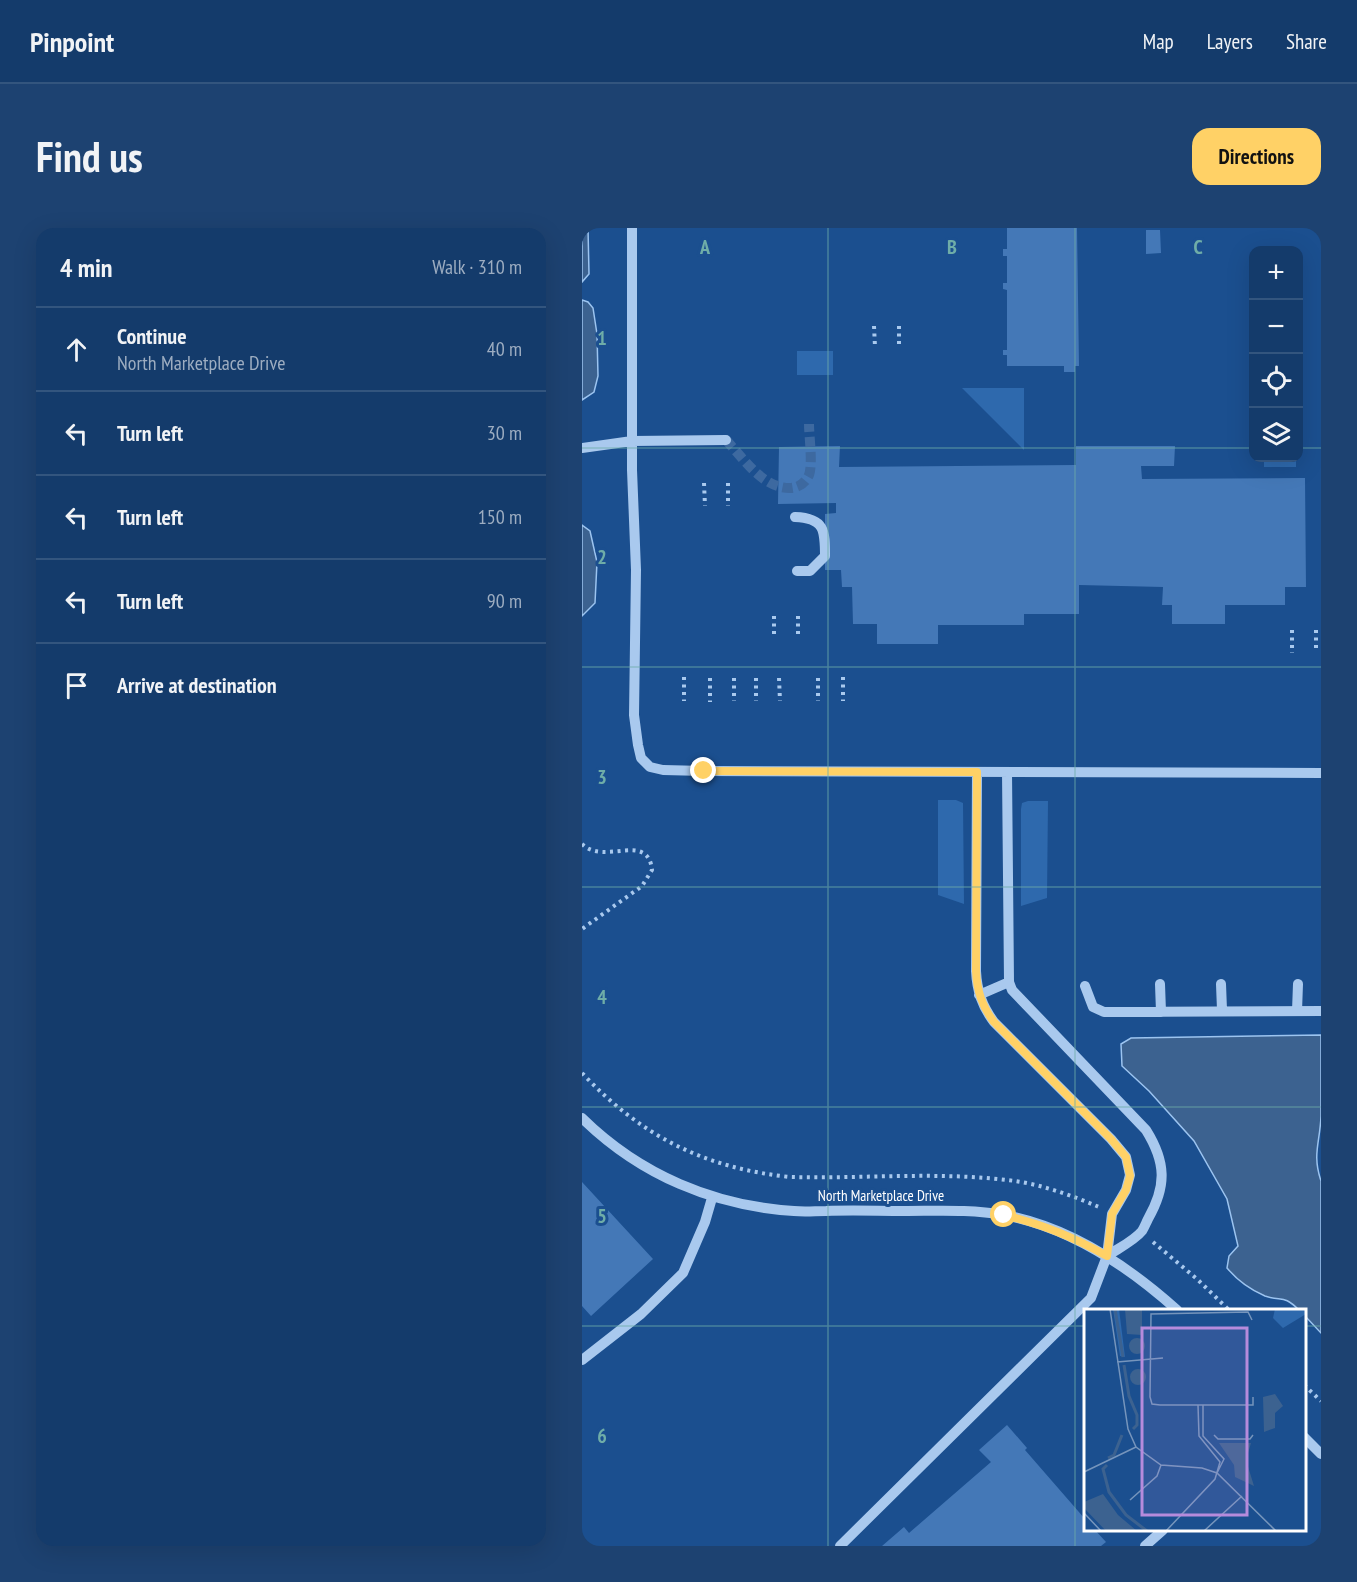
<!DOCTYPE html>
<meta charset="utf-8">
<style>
:root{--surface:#143b6b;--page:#1d4271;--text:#f1f3f6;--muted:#9dadc1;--line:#33557e;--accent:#ffd166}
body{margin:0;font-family:"PT Sans Narrow",sans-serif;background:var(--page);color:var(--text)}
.controls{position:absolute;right:18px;top:18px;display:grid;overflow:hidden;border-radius:12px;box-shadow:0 6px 24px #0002}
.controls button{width:54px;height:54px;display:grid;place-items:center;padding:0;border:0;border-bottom:2px solid var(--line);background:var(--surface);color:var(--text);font:30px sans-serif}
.stop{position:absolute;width:18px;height:18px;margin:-14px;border:4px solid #ffd166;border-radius:50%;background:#fff}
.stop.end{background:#ffd166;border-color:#fff;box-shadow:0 2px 6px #0008}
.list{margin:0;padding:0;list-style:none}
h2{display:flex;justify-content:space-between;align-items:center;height:78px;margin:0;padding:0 24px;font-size:26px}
h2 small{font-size:20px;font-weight:400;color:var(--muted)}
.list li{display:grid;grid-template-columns:39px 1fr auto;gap:18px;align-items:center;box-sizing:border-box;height:84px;padding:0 24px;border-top:2px solid var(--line)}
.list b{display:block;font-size:22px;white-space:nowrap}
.list p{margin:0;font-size:20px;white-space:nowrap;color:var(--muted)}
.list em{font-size:20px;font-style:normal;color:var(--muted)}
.icon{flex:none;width:33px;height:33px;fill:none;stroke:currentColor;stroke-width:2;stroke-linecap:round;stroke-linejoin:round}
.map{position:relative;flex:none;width:739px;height:1318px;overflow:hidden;border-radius:18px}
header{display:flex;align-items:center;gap:36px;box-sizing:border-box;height:84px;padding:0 30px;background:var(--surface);border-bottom:2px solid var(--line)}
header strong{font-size:28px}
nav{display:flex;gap:33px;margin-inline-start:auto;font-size:21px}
.intro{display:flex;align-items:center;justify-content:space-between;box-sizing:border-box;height:144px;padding:0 36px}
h1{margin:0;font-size:42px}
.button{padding:15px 27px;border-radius:18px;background:var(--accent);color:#111;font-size:21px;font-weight:700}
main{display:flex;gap:36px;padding:0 36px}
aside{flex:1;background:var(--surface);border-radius:18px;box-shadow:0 6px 24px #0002}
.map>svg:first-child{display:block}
.green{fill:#2e69ad}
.water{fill:#3c6290;stroke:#9cc4f0;stroke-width:1.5}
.building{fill:#4478b7}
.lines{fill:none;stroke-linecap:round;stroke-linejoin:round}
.minor-tunnel{stroke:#3d69a0;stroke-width:10;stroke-dasharray:10 5;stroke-linecap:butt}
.path{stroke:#a9c9ee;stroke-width:4;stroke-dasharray:3 4.5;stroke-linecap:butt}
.minor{stroke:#a9c9ee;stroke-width:10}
.route{stroke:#ffd166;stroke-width:8}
.grid{fill:none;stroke:#6fada8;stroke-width:1.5;stroke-opacity:0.55}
.labels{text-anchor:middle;stroke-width:6;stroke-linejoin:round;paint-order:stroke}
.street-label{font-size:15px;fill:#fff;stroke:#1b4f8f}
.inset-river{fill:none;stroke:#3c6290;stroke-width:3}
.inset-road{fill:none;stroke:#7695bc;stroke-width:1.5}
.view{fill:#b68bdc;fill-opacity:0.15;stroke:#b68bdc;stroke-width:3}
.inset-edge{fill:none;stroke:#fff;stroke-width:3}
.grid-label{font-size:20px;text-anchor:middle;font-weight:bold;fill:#6fada8;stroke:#1b4f8f;stroke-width:6;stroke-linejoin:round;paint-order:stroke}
</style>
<header>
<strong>Pinpoint</strong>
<nav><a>Map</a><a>Layers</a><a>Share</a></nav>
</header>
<div class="intro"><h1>Find us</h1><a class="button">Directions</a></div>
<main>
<aside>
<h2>4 min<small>Walk · 310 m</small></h2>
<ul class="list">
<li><svg class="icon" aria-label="ahead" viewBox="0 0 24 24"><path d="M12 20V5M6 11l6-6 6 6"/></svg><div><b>Continue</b><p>North Marketplace Drive</p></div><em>40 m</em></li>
<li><svg class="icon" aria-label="left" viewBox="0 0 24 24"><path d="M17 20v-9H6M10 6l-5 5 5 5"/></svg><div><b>Turn left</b></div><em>30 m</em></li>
<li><svg class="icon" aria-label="left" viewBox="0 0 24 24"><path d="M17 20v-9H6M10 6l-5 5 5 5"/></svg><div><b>Turn left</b></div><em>150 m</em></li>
<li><svg class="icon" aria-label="left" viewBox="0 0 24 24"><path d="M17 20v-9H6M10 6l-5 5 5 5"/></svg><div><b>Turn left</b></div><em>90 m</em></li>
<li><svg class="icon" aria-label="arrive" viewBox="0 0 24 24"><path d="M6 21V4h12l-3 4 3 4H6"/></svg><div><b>Arrive at destination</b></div></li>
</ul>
</aside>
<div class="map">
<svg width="739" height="1318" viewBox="0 0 739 1318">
<rect width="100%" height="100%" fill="#1b4f8f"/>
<path class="green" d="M215,123H251V147H215Z
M380,160H442V222Z
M682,230H714V239H682Z
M356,572H374L381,575L382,676L356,667Z
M446,573H466L465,670L439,678V581L440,575Z"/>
<path class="water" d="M0,0H6L7,46L0,54Z
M0,72L6,74L11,80L15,106L16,148L12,164L0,172Z
M0,297L8,303L15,334L13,375L0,388Z
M739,807C739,834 739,861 739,888C738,915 730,926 739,953V1105L723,1088L722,1082H717C701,1066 700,1074 683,1068C669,1062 655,1052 645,1040L647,1028L656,1018L645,971L612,913L567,863L540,838L539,816L549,810Z"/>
<path class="building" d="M425,0H495L497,138H493V144H482V138H425V127H421V122H425V62L421,61V55H425V28H421V21H425Z
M564,2H578L579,25L564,26Z
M258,218L257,239L494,237V218H593L592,238H559L560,251L723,250L724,359H703V377H643V396H590V377H580L581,359L497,357V386H442V397H356V416H295V396H271L270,359H260L259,342H243V286L254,285V275L196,276L197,219Z
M0,954L71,1031L9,1088L0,1078Z
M425,1197L445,1220L443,1222L503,1291V1302H513L524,1314L519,1318H300L322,1299L327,1305L409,1234L397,1222Z"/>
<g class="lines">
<path class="minor-tunnel" d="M144,212C162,231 181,261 209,260C218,259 223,255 227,247C231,236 227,208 227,196"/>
<path class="path" d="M292,98L293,119
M317,98V119
M122,255L123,278
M146,255V278
M192,388V410
M216,388V410
M710,402V425
M734,402V424
M102,449V473
M261,449V473
M128,450V474
M152,450V473
M174,450V473
M197,450L198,473
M236,450V473
M0,616C22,638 66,603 70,642L60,658L0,701
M0,845C59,908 122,940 208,949C283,951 359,943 433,953C461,957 491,968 517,979
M571,1014L615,1051L647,1082
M722,1157L739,1173"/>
<path class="minor" d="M50,0V242L54,342L52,487L56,517L59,530L68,539L81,542L122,543L739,545
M0,220L50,213L144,212
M213,289C243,290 243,303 243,328L228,343H215
M425,544L427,754L430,762L564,902C584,934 585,958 566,991C564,995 562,1000 560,1003C552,1013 535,1021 525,1028
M578,756L579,784
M639,756L640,782
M503,758L511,779L522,784L739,783
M397,767L427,754
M715,783L716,756
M0,890C58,947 132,978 212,983C223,984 233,983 244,983C270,982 296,983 322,983C355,983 389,981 422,987C488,999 546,1038 595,1082
M0,1132L59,1086L101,1045L123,994L130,970
M722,1209L739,1226
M258,1318L509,1070L525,1028L530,986L544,962L548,947L544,929L529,911L412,794C400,778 395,763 394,743L395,544
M563,1318L581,1302"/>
</g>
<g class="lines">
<path class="route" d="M122,543L395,544L394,743C395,763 400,778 412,794L529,911L544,929L548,948L544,962L530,986L525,1028C489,1008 462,997 422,987"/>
</g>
<path class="grid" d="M246,0V1318M493,0V1318M0,220H672M716,220H739M0,439H739M0,659H739M0,879H739M0,1098H503M722,1098H739"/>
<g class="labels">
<g class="street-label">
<text x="299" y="973">North Marketplace Drive</text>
</g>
</g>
<g transform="translate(502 1081)">
<rect width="222" height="222" fill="#1b4f8f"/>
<path d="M29,0H35L41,48L36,47ZM191,0H222V5L199,19L189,9Z" fill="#2e69ad"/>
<path d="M41,0H58V26L43,25ZM45 37a8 8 0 1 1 16 0a8 8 0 1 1-16 0ZM46 68a8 8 0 1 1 16 0a8 8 0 1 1-16 0ZM191,85L199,97L191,104V119L180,123L179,88ZM135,134H167L162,151L170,177L151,168L150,156ZM19,185L34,206L53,222H22L0,199V193Z" fill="#3c6290"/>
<path class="inset-river" d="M31,0L39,48M40,56L45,87L53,106V116L49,120M24,149L30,146L38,126M23,156L19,160L25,183L42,206L63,222"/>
<path class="inset-road" d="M26,0L44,120L52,138L77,156L118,159L133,164L192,222M168,11L164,3L67,5L66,88L68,95L76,96H169V88M33,53L79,49M119,96V127L140,150L133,164M130,126L134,130H166L169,126M0,163L52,138M46,191L73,167L77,156M0,204L17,222M82,222L131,170L136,153L115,127L114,96M120,222L158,187"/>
<path class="view" d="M58,19H163V206H58Z"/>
<rect width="222" height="222" class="inset-edge"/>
</g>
<g class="grid-label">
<text x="123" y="26">A</text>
<text x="370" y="26">B</text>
<text x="616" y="26">C</text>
<text x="20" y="117">1</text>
<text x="20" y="336">2</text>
<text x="20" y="556">3</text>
<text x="20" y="776">4</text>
<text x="20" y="995">5</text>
<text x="20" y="1215">6</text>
</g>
</svg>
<div class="controls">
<button>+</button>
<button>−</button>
<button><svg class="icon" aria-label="locate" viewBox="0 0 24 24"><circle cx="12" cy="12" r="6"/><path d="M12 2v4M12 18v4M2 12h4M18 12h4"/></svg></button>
<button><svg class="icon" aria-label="layers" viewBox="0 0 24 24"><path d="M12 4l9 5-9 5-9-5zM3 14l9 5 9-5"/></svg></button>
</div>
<div class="stop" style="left:422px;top:987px"></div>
<div class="stop end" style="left:122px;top:543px"></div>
</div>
</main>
